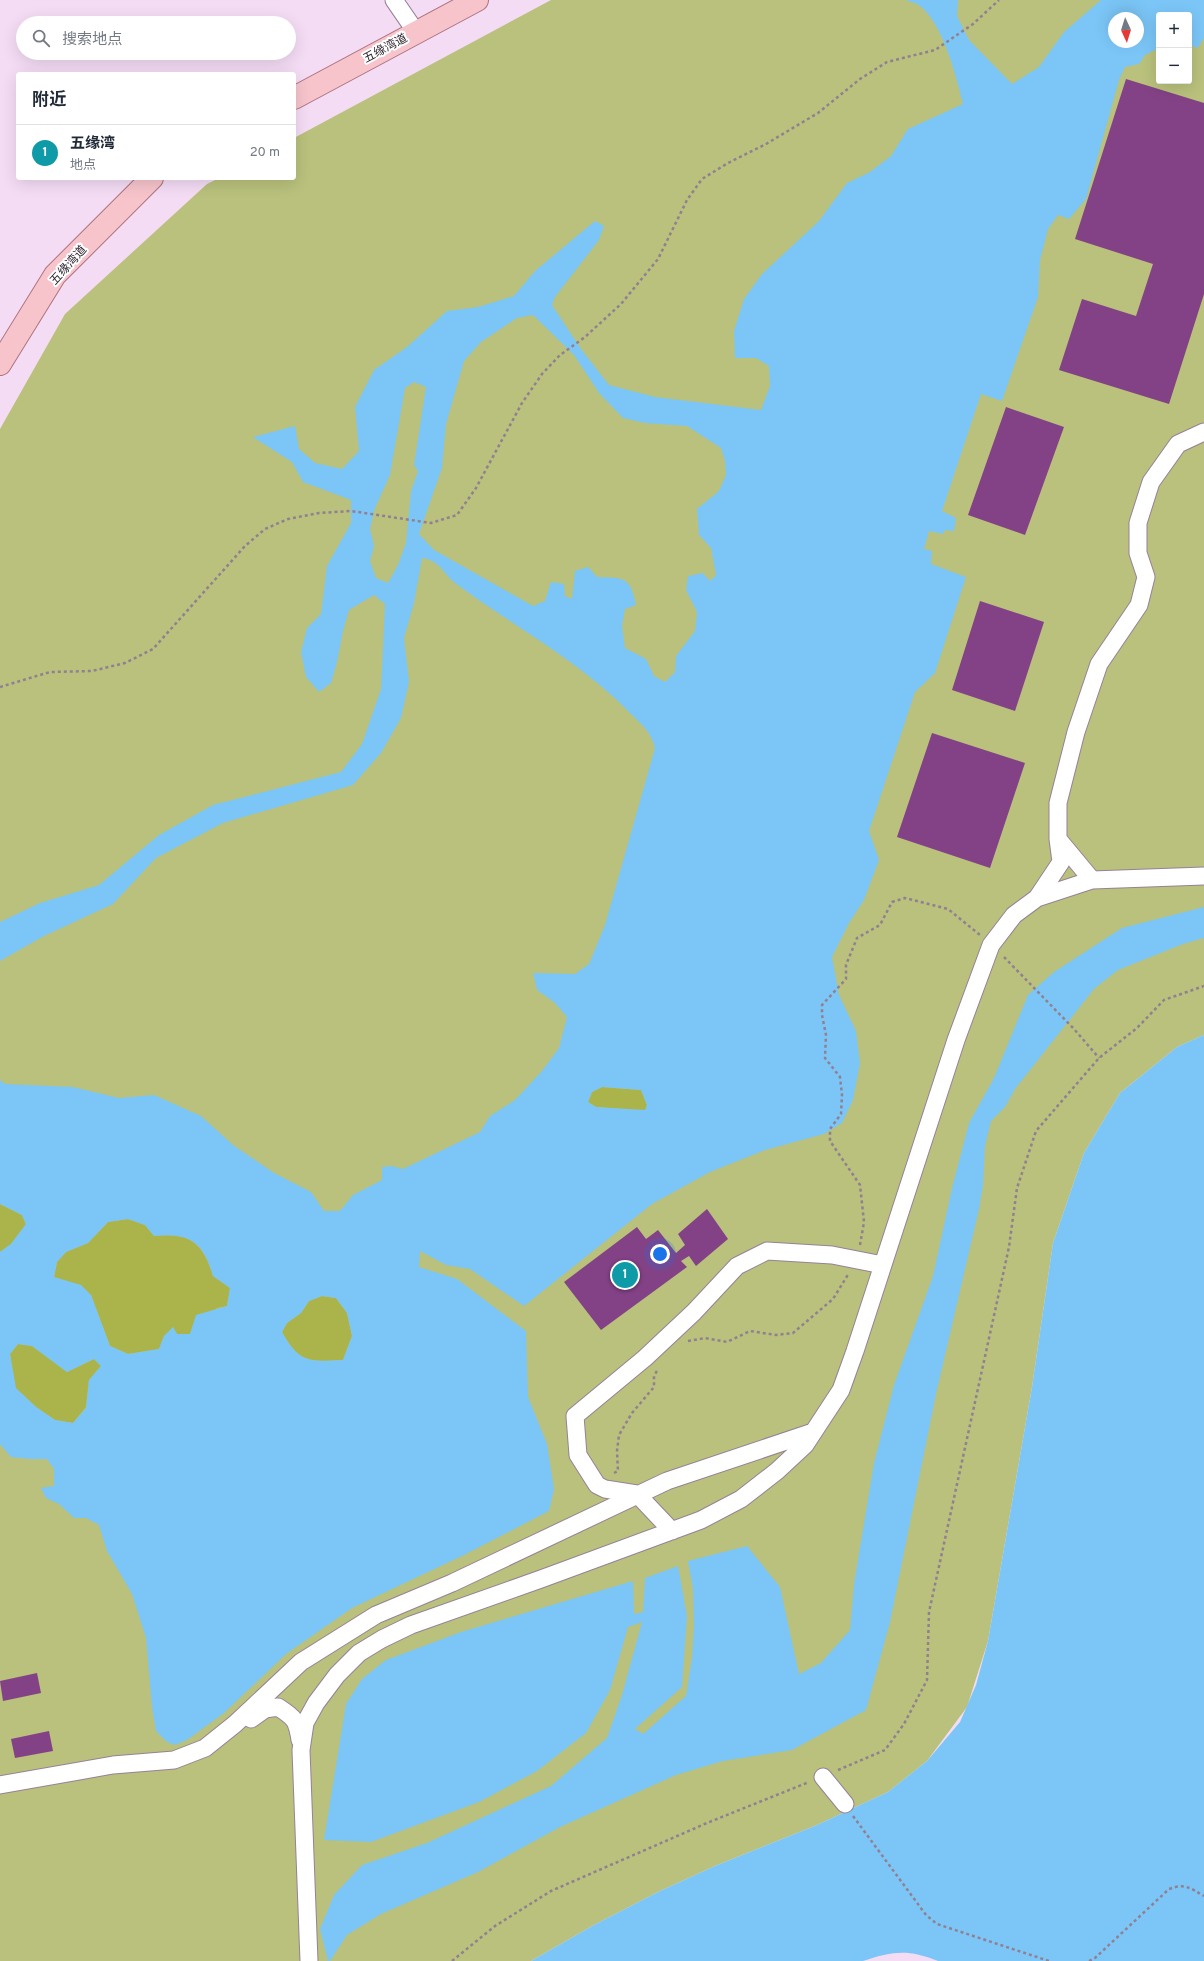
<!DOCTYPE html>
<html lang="zh">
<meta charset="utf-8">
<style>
:root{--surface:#fff;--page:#f6f6f7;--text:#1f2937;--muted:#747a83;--line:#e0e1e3;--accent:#8462dd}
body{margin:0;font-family:Overpass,"Noto Sans SC",sans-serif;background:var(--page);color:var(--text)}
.controls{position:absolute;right:12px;top:12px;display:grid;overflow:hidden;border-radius:4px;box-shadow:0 4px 16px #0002}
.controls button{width:36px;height:36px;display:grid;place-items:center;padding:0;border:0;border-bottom:1px solid var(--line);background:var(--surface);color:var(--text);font:20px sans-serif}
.compass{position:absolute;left:1108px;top:12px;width:36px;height:36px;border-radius:50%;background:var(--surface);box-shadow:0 4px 16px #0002;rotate:176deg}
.you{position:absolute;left:660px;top:1254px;width:14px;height:14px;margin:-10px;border:3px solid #fff;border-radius:50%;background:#1a73e8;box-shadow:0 0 0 6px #1a73e833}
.badge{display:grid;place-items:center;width:26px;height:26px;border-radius:50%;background:var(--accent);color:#fff;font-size:13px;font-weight:700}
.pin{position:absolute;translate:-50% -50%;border:2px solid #fff;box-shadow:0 1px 4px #0006}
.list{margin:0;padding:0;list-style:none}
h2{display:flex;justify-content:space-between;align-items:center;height:52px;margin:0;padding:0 16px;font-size:17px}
h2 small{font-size:13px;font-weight:400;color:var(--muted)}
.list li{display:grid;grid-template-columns:26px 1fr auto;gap:12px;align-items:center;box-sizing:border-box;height:56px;padding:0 16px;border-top:1px solid var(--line)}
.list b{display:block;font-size:15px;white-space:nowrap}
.list p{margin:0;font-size:13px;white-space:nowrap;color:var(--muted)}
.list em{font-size:13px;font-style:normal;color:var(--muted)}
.icon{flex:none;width:22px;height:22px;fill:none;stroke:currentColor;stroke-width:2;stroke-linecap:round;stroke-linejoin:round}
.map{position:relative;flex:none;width:1204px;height:1961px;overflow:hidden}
.search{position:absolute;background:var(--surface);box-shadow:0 4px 16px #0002;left:16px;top:16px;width:280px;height:44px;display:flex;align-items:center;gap:10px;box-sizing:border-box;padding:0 14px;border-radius:22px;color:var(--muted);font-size:15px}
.panel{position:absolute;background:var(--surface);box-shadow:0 4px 16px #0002;left:16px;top:72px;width:280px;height:108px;border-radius:4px}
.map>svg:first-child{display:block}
.green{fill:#b9c17c;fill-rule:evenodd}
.forest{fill:#abb44b}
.water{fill:#7bc6f7;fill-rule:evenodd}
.building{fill:#834286}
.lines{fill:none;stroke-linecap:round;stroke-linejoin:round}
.minor-casing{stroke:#978197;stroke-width:19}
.major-casing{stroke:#ad737e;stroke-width:24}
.path{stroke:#918091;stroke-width:2.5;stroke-dasharray:3 3;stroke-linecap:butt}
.minor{stroke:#fff;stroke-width:17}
.major{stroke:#f7c4cc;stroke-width:22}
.labels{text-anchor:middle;stroke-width:4;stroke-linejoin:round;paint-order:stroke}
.street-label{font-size:12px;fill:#2d242d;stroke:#fff}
</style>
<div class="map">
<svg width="1204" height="1961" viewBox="0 0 1204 1961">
<rect width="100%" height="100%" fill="#f4dcf5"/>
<path class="green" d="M551,0H1204V1035L1177,1047L1120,1093L1084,1153L1053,1243L1032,1387L988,1641L967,1707L927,1761L888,1792L817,1825L715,1866L658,1892L594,1925L531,1961H0V429L65,314L207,184L219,178H294V138ZM1159,15H1189V81H1159ZM1114,18H1138V42H1114Z"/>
<path class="forest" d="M602,1087L641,1090L647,1105L645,1111L596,1107L588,1102L592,1092Z
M0,1204L22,1215L26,1225L11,1244L0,1252Z
M128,1219L145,1225L154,1236C190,1232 203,1243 213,1276L230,1288L227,1306L217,1308L190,1334H177L173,1328L164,1336L159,1349L128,1354L110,1346L91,1295L54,1277L57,1262L66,1252L88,1243L108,1222Z
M322,1296L336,1298L347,1313L352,1336L343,1360C309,1362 299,1363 282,1332L287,1323L301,1313L309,1301Z
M18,1344L32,1346L67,1372L94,1359L101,1366L89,1380L86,1407L73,1423L55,1420L36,1407L15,1388L10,1354Z"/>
<path class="water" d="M906,0H958L957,16L969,40L1012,84L1039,67L1064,32L1101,0H1204V38L1198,48L1189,45V15H1159V48L1145,55L1139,64L1125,67L1119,80L1086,199L1069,219L1058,215L1048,229L1040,260L1038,297L1002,401L981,394L942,511L956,518L954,531L945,530L943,534L929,531L924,549L932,551L931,564L966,577L935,673L915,692L869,831L879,860L864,900L849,923L832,957L839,995L856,1031L860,1063L853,1100L842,1123L824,1134L765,1150L710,1172L652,1204L524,1306L470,1269L446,1265L420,1251L419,1267L457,1279L526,1331L528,1397L547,1444L554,1489L549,1511L464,1555L352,1608L286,1654L224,1713L187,1740L175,1745L167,1742L156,1731L152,1707L146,1638L132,1594L107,1551L99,1525L86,1518H74L59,1504L46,1498L41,1488L54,1486V1469L47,1459H31L11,1457L0,1444V1252L11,1244L26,1224L22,1215L0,1204V1080L5,1084L73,1087L119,1098L154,1095L201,1116L233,1145L274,1173L311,1192L324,1211H340L353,1195L382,1180V1167L392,1166L403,1169L480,1132L490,1116L515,1100L542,1071L559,1048L567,1017L554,1002L537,990L533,973L575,974L589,964L605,925L655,748C651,732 643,726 631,714C580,661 514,627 455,583C443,573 439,560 422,558L414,603L404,638L409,682L401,718L381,753L353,785L223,823L156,858L113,904L44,936L0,961V922L40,903L99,885L159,835L213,805L341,772L362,744L381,689L385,604L374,595L349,610L343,631L337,662L331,683L319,692L306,677L301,652L307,628L321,614L327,566L351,523V500L303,482L292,462L253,437L295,426L299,449L315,463L342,469L359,451L355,407L374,370L407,347L447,311L478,307L514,296L535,271L595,221L604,226L599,240L555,297L552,305L581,349L609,385L655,397L761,410L770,386L769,366L756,358H735L734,331L744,299L762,274L819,221L847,183L870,172L891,156L908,129L963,104C956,76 943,24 920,6C917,3 910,2 906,0ZM1114,18H1138V42H1114ZM533,315L574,355L599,393L623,418L645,423L687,426L721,448L725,461L726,475L719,491L697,509L699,535L711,548L716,575L710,581L703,573L688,576L686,590L697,612L695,631L676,656L675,672L665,682L654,676L646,659L625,648L622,626L625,609L636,605C630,576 624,578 597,577L588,567L575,571L572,599L565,596L564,584L551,582L545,601L533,606L434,550L419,534L442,468L446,424L464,361L481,342L517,318ZM414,382L426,387L414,465L418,471L411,491L406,543L398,565L388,583L376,578L370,561L374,546L370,529L375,508L390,475L405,388ZM602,1087L641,1090L647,1105L645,1110L596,1107L588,1102L592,1092ZM128,1219L145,1225L154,1236C190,1232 204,1243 213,1276L230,1288L227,1306L196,1315L190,1334H177L173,1327L164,1336L159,1349L128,1354L110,1346L91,1295L81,1285L54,1277L57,1262L66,1252L88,1243L108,1222ZM322,1296L336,1298L347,1313L352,1336L343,1360C310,1362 299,1363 282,1332L287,1323L301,1313L309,1301ZM18,1344L32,1346L67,1372L94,1359L101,1366L89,1380L86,1408L73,1423L55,1420L36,1407L16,1388L10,1354Z
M1204,907V938L1183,944L1118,970L1094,989L1015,1089L1005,1107L991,1121L985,1146L983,1185L979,1209L936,1394L890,1622L866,1710L792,1750L723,1761L676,1775L560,1827L478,1872L381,1914L347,1935L330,1961H328L320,1929L334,1895L362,1865L427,1843L551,1786L607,1738L622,1695L642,1622L628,1627L610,1690L586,1733L537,1771L479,1802L371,1842L324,1840L346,1704L362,1679L386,1660L461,1632L633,1581L634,1614L643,1612L645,1578L678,1566L687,1616L682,1687L635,1729L643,1734L686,1696L692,1658L694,1625L693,1589L688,1561L747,1546L780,1587L799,1674L821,1663L850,1630L854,1584L874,1463L894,1385L933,1276L952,1188L969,1123L994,1078L1028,995L1054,972L1122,928Z
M1204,1035V1961H938C908,1949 893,1951 863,1961H531L594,1925L658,1892L715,1866L817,1825L888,1792L927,1761L960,1722L976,1685L988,1641L1032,1387L1053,1243L1084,1153L1120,1093L1177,1047Z"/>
<path class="building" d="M1126,79L1204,103V294L1169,404L1059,370L1082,299L1136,316L1153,264L1075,239Z
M1006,407L1064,427L1025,535L968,515Z
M980,601L1044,622L1015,711L952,690Z
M932,733L1025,763L990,868L897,837Z
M707,1209L728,1239L696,1266L689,1256L681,1261L687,1267L601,1330L564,1282L637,1227L646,1239L658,1230L676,1253L685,1245L678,1234Z
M37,1673L41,1693L3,1701L0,1681Z
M49,1731L53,1751L15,1758L11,1739Z"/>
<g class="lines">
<g class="minor-casing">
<path id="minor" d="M394,0L416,32
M1058,839L1092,880
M1037,898L1061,862L1058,839V803L1076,732L1099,664L1139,605L1146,577L1138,553V523L1151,482L1178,444L1204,432
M672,1531L637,1494L605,1489L597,1485L578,1455L575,1416L645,1358L694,1312L737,1266L767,1251L832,1255L883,1265
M251,1719L265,1709L278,1707C295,1718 297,1720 300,1740
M823,1777L845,1804
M0,1785L113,1765L174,1760L205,1748L235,1724L301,1662L376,1615L452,1583L667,1481L813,1432
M309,1961L301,1750L305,1723L316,1703L337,1675L359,1653L382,1639L411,1625L541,1579L701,1520L741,1499L777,1471L805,1445L841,1390L855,1351L956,1040L991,945L1014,915L1037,898L1092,880L1204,876"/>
</g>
<g class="major-casing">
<path id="major" d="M294,98L477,0
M0,364L55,275L152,178"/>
</g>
<path class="path" d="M0,687L50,672L92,671L125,663L153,649L245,546L265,529L288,519L319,513L351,511L431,523L457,515L476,488L522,403L542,374L560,355L585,337L621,304L658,259L687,200L702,179L728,163L766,144L818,113L860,79L887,62L935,50L973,24L999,0
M1004,957L1074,1029L1099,1058
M860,1245L864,1222L860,1185L830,1141V1129L841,1114L842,1095L840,1077L825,1058L826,1035L822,1015V1005L846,979V965L857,938L880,925L892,902L905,898L948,909L980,935
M688,1341L705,1338L727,1342L750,1331L776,1335L793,1333L833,1299L849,1273
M614,1473L618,1471L617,1451L619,1435L632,1413L654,1387V1376L658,1369
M838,1770L885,1750L904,1724L927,1680L929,1612L1009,1247L1017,1188L1036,1131L1099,1058L1137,1028L1164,1000L1204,986
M853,1816L926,1915L937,1924L1049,1961
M452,1961L495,1926L551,1891L707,1823L809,1782
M1089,1961L1095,1958L1169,1889C1185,1883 1190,1888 1204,1896"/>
<use href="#minor" class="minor"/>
<use href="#major" class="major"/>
</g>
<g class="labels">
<g class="street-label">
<text transform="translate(385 48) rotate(-28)" y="4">五缘湾道</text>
<text transform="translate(68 265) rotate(-48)" y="4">五缘湾道</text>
</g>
</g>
</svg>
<div class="controls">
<button>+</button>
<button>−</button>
</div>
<svg class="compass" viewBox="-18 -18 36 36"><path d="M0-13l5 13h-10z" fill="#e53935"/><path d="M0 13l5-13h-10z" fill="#747a83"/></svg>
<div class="you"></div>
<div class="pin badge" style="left:625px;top:1275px;background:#0f9aa8">1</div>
<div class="search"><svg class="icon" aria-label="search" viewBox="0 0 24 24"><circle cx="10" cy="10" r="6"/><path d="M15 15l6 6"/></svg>搜索地点</div>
<section class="panel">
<h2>附近<small></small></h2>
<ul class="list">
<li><span class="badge" style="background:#0f9aa8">1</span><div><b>五缘湾</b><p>地点</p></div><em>20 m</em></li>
</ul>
</section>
</div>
